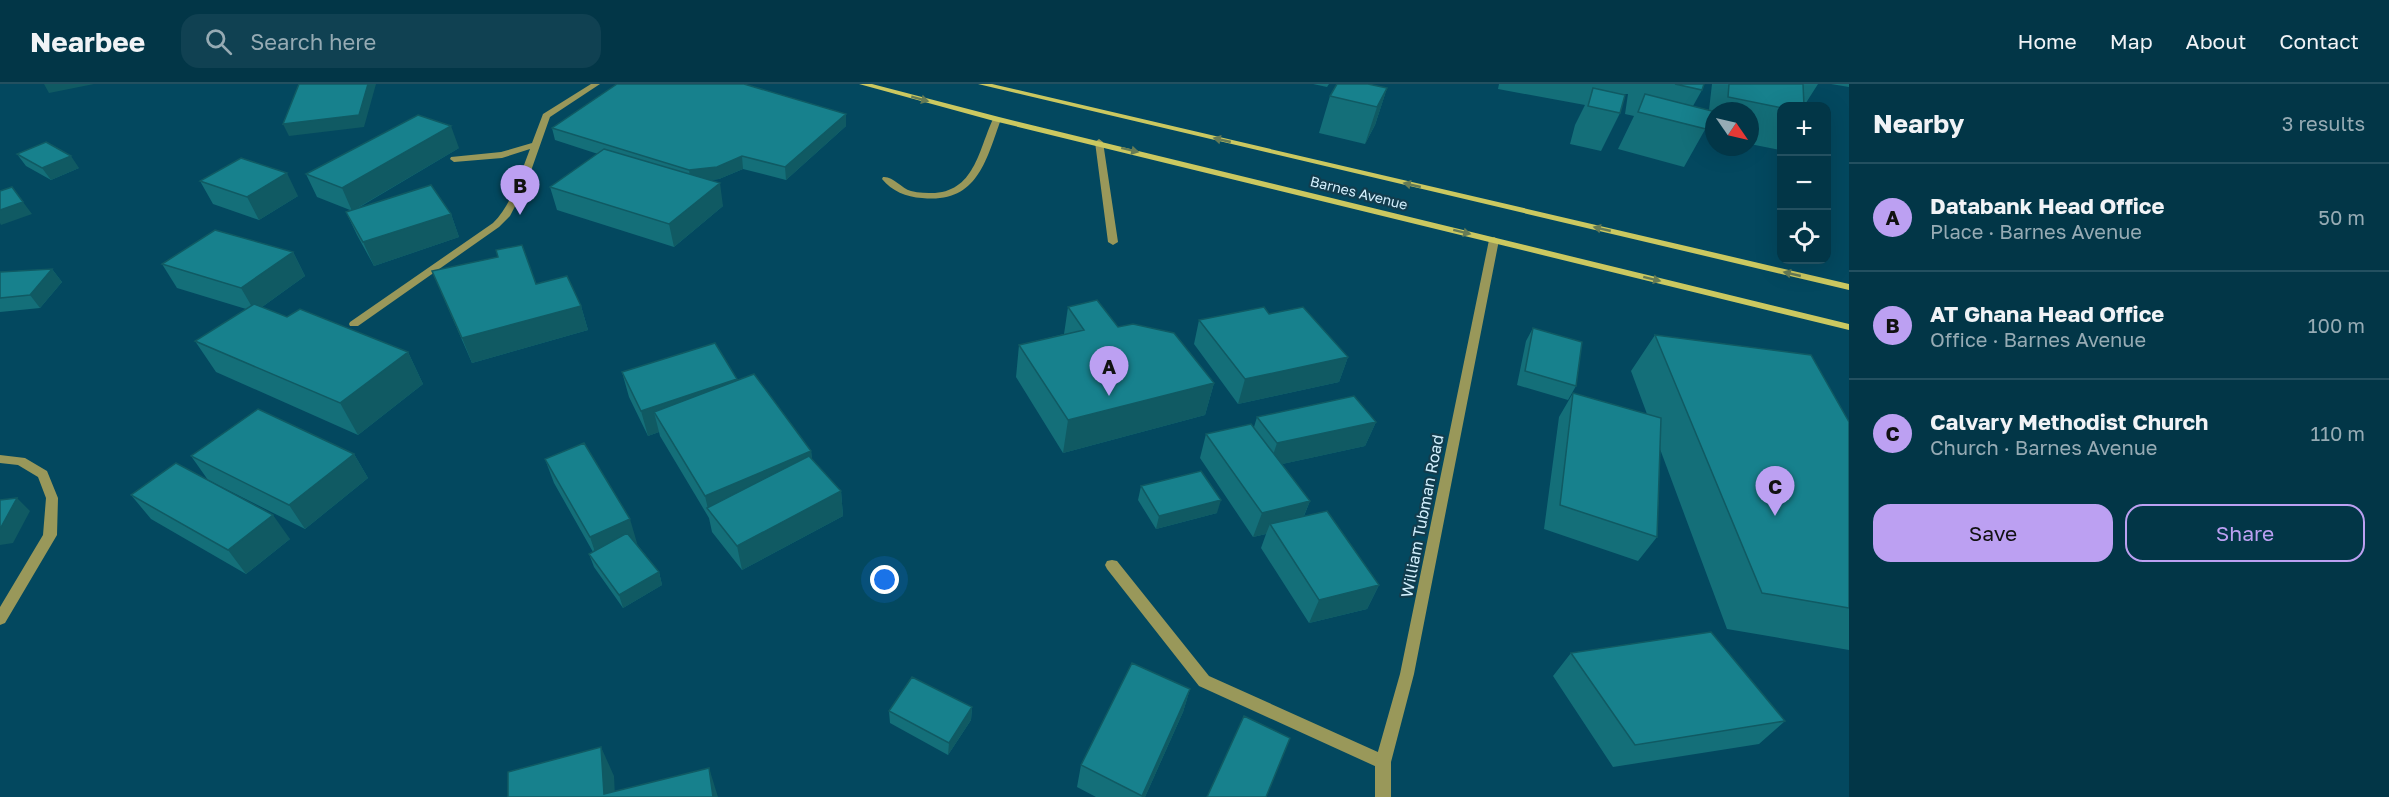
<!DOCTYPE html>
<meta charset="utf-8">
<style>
:root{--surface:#023647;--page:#104152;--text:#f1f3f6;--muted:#96abb4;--line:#235060;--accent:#bca0f2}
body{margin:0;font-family:"Golos Text",sans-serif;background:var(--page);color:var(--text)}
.controls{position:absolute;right:18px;top:18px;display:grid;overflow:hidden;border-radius:12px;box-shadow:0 6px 24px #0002}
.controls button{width:54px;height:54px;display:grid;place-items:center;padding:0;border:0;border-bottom:2px solid var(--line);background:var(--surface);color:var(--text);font:30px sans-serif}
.compass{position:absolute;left:1705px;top:18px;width:54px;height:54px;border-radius:50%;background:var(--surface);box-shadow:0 6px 24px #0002;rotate:124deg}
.you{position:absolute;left:885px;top:496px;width:21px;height:21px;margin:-15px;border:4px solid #fff;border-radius:50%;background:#1a73e8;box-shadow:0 0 0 9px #1a73e833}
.badge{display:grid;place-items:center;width:39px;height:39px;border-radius:50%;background:var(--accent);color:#111;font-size:20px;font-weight:700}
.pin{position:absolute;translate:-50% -50px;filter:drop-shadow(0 2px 3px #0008)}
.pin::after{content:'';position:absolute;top:32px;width:21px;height:18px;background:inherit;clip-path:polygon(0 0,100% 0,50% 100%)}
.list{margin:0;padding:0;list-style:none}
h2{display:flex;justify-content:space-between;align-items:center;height:78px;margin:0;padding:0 24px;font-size:26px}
h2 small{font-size:20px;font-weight:400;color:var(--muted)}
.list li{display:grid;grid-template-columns:39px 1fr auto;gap:18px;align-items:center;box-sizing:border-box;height:108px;padding:0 24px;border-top:2px solid var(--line)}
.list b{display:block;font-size:22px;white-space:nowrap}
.list p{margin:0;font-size:20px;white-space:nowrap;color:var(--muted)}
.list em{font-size:20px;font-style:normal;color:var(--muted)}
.actions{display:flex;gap:12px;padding:18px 24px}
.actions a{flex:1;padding:14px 0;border:2px solid var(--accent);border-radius:18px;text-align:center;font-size:21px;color:var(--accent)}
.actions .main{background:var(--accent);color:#111}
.icon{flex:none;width:33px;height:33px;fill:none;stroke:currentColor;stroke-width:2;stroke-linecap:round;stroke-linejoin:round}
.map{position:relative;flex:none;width:1849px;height:713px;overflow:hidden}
header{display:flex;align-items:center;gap:36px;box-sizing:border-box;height:84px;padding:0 30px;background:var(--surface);border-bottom:2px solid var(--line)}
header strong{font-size:28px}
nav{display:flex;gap:33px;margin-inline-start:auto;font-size:21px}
.search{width:420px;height:54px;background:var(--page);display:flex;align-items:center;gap:15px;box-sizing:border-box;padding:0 21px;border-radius:18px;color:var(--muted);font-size:22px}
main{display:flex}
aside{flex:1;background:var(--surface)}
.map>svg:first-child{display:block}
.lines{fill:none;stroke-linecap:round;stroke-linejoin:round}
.service{fill:#99985a;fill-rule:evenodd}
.minor{fill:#99985a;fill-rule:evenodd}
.secondary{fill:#cbc860;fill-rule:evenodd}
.wall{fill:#146f79}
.shaded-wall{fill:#105a63}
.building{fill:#17818d;stroke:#105a63;stroke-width:1.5}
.oneway{fill:#657b56}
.labels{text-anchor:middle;stroke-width:4.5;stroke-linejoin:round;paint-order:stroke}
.far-street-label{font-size:14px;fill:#d3f0fe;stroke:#123c4d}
.street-label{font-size:16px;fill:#d3f0fe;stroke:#123c4d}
</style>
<header>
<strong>Nearbee</strong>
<div class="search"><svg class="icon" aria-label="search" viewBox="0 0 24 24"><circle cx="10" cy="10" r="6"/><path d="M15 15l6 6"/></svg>Search here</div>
<nav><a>Home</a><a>Map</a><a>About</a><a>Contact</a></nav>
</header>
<main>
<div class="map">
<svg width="1849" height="713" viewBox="0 0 1849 713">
<rect width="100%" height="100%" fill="#03485f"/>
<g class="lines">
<path class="service" d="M591,0H600L550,33L526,101L510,132L499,143L358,242H350L349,240L350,238L493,139C512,120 520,91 530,65L502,74L454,78L450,75L451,73L501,68L532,59L543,30Z
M994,33L1001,35C986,77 977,120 922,114C906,113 892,107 882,95L883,93C893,92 901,104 911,107C919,109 927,109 935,109C976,106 979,63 994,33Z
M1099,55L1103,58L1118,158L1113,161L1108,158L1095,58Z
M1112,476L1117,477L1209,592L1389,673L1391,678L1389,683L1383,685L1377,683L1199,602L1107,485L1105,481L1107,477Z"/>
<path class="minor" d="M1494,153L1499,156L1414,590L1391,678V713H1375V678L1400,590L1489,156Z
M0,371L25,374L47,387L58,414L57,451L5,539L0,541V523L43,451L46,414L38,393L18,381L0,379Z"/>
<path class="secondary" d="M859,0H872L999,33L1849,240V246L994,37Z
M978,0H992L1849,200V206Z"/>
</g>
<path class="wall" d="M1313,0H1329L1327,3Z
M1499,0H1704L1702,6L1693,22L1709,26L1712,0H1818L1804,22H1782V64L1780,66L1750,60V27H1714V52L1706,50L1707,42L1684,83L1618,65L1634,32L1625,30L1628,10H1624V11L1620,29L1601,67L1570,60L1575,41L1585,21L1498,5Z
M1831,0H1849V3Z
M1387,4L1375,41L1365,60L1319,49L1330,12Z
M846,42L786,96L743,85L719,95L710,96L723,122L674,163L557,126L550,103L598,70L555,56L552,44Z
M459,64L358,124L451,130L459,153L374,182L357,151L346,128L350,126L317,113L306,90Z
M17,70L79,84L51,96L26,82Z
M200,97L298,112L259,136L213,120Z
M293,168L305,192L262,223L287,233L408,268L423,300L358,351L216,288L195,257L246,225L177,204L162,180Z
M52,185L62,198L40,224L0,228V188Z
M432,187L581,222L588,246L472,279Z
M1068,223L1118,243L1214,299L1205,331L1063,369L1016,293L1019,261L1064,250Z
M1269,230L1348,273L1339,298L1238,320L1194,260L1199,236Z
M1533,244L1576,302L1568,316L1517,301L1526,257Z
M1655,251L1849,338V566L1727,545L1660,365L1657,453L1638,477L1544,445L1559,333L1573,309L1647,330L1631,287Z
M622,288L737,296L811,367L812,376L841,407L843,432L742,486L712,448L709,434L660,352L659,348L648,352L629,313Z
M1257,333L1376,338L1365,362L1282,380L1310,417L1304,432L1379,501L1367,525L1309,539L1261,464L1266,450L1253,453L1200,374L1206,350L1254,343Z
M354,370L368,394L305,445L208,396L191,372Z
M545,375L637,459H636L659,488L662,501L623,524L594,483L589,470L593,468L554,399Z
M1141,402L1217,429L1156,445L1138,416Z
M131,411L290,455L246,490L151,435Z
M1571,569L1785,637L1759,660L1613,683L1553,592Z
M1190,605L1183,628L1145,713H1096L1077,703L1081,681Z
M972,623L971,636L948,671L890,639L889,627Z"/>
<path class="shaded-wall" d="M44,0H94L49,9Z
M368,0H376L364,43L289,52L283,40Z
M1387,4L1375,41L1365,60L1377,23Z
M846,30V42L786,96L785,83Z
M451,42L459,64L352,127L342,104Z
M71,72L79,84L51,96L42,84Z
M742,72L743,85L719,95L691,99L689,86Z
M287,89L298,112L259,136L247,113Z
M720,99L723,122L674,163L669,140Z
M23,118L32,130L1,141L0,139V126Z
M451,130L459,153L374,182L363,158Z
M293,168L305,192L255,228L241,204Z
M52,185L62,198L40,224L30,211Z
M581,222L588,246L472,279L462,254Z
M408,268L423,300L358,351L340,319Z
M1348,273L1339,298L1238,320L1245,295Z
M737,295L741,319L654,328L659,348L648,352L641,327Z
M1214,299L1205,331L1063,369L1068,336Z
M1376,338L1365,362L1269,383L1277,359Z
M811,367L814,391L708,425L705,412Z
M354,370L368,394L305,445L289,421Z
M841,407L843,432L742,486L737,462Z
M17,414L30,427L13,459L0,461V445Z
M1221,416L1217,429L1156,445L1159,432Z
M1310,417L1300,441L1270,440L1266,450L1253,453L1262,429Z
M273,431L290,455L246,490L228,466Z
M630,435L637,459L598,477L590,453Z
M659,488L662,501L623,524L619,511Z
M1379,501L1367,525L1309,539L1319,516Z
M1190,605L1183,628L1145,713H1142Z
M972,623L971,636L948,671L949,659Z
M601,663L614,692L615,713L604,710Z
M709,684L718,713H713Z"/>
<path class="building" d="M299,0H368L359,31L283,40Z
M617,0H744L846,30L785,83L742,72L717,83L689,86L552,44Z
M1337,0H1368L1387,4L1377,23L1330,12Z
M1675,0H1704L1702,6Z
M1729,0H1803L1804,22H1782V24L1728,13Z
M1593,4L1625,11L1620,29L1588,22Z
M1645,10L1712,27L1706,45L1638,28Z
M418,31L451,42L342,104L306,90Z
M46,58L71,72L42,84L17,70Z
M604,65L720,99L669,140L550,103Z
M241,74L287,89L247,113L200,97Z
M431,101L451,130L363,158L346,128Z
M12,103L23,118L0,126V107Z
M215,146L293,168L241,204L162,180Z
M522,161L536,200L567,192L581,222L462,254L432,187L498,173L496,166Z
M52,185L30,211L0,214V188Z
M1097,216L1118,243L1133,240L1174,249L1214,299L1068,336L1019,261L1084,246L1068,223Z
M254,220L287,233L300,225L408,268L340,319L195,257Z
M1264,223L1269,230L1303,223L1348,273L1245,295L1199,236Z
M1533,244L1582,258L1576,302L1525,287Z
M1655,251L1811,271L1849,338V524L1762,509Z
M715,259L737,295L641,327L622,288Z
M754,290L811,367L705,412L654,328Z
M1573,309L1661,334L1657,453L1560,421Z
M1354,312L1376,338L1277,359L1257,333Z
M258,325L354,370L289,421L191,372Z
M1251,340L1310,417L1262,429L1206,350Z
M584,359L630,435L590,453L545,375Z
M809,372L841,407L737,462L707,424Z
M176,379L273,431L228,466L131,411Z
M1201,387L1221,416L1159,432L1141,402Z
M17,414L0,445V416Z
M1327,427L1379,501L1319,516L1270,440Z
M627,449L659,488L619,511L589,470Z
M1711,548L1785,637L1635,661L1571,569Z
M1132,579L1190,605L1142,712L1081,681Z
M912,593L972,623L949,659L889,627Z
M1244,632L1290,654L1266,713H1207Z
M601,663L604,710L709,684L713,713H508V688Z"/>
<defs><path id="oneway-solid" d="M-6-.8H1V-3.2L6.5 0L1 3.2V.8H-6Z" transform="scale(1.5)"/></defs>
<g class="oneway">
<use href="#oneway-solid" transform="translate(920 15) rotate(15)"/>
<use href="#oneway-solid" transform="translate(1222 56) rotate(-167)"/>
<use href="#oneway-solid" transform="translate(1130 66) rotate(14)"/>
<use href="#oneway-solid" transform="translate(1412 101) rotate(-167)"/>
<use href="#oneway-solid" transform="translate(1602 145) rotate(-167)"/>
<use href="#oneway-solid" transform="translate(1462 148) rotate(14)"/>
<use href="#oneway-solid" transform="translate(1792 190) rotate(-167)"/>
<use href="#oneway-solid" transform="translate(1652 195) rotate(14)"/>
</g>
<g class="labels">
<g class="far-street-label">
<text transform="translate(1359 109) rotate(14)" y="5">Barnes Avenue</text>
</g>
<g class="street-label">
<text transform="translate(1422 432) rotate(-79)" y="6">William Tubman Road</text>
</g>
</g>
</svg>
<div class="controls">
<button>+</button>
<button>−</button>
<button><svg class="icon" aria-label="locate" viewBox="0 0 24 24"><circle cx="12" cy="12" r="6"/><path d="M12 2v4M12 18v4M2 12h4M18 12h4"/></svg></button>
</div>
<svg class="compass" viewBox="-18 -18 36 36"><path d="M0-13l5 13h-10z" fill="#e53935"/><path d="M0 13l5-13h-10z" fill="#96abb4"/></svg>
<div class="you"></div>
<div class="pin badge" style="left:1109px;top:312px">A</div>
<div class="pin badge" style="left:520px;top:131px">B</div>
<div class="pin badge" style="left:1775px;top:432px">C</div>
</div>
<aside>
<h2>Nearby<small>3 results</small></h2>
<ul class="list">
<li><span class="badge">A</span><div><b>Databank Head Office</b><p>Place · Barnes Avenue</p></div><em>50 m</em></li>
<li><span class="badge">B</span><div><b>AT Ghana Head Office</b><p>Office · Barnes Avenue</p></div><em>100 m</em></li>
<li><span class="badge">C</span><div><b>Calvary Methodist Church</b><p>Church · Barnes Avenue</p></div><em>110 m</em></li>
</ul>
<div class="actions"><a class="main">Save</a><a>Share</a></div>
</aside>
</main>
